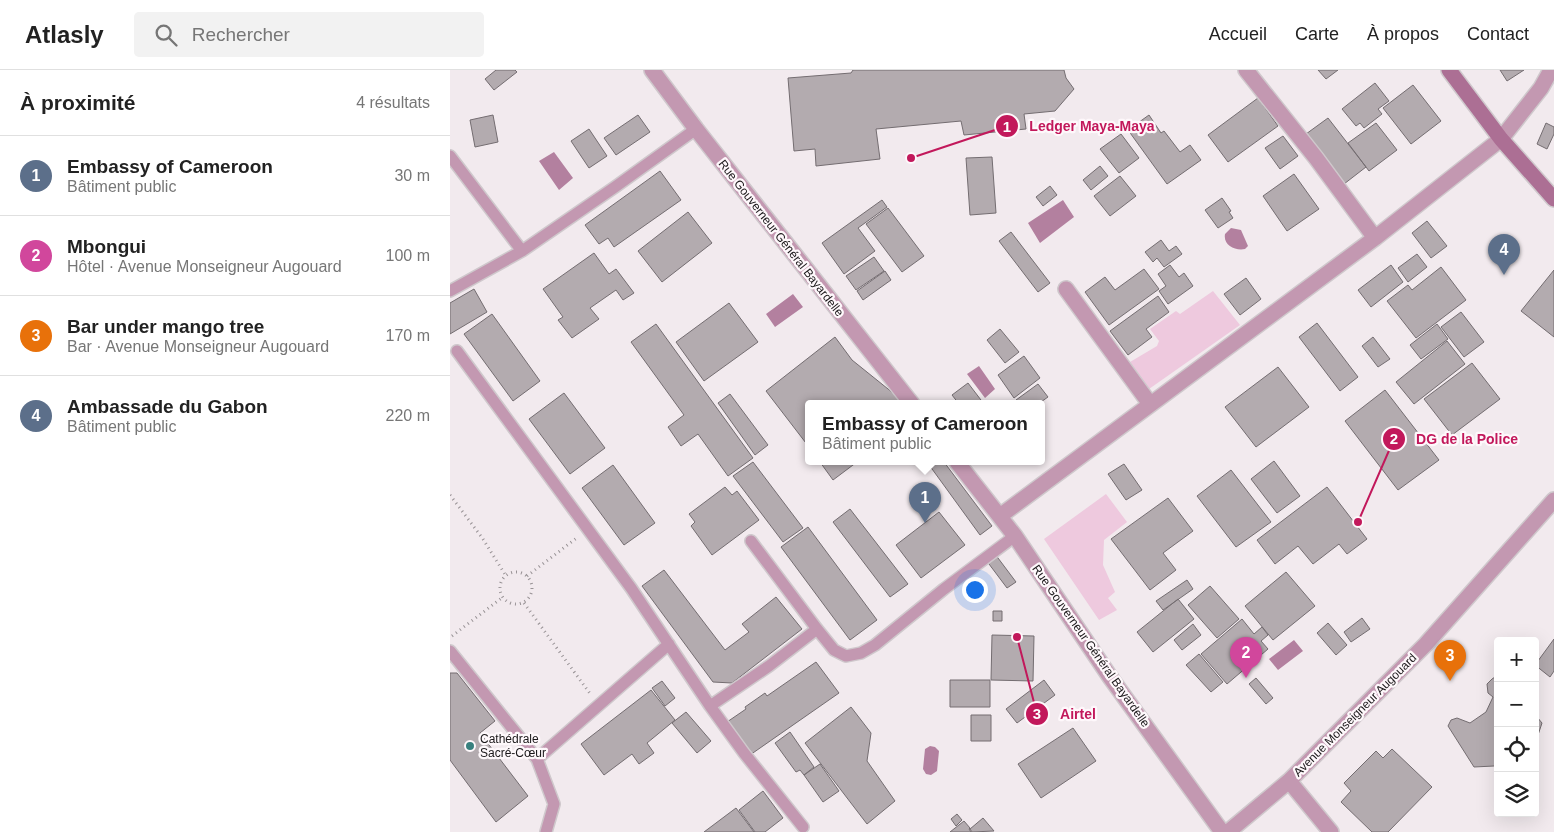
<!DOCTYPE html>
<html lang="fr">
<meta charset="utf-8">
<style>
:root{--surface:#fff;--page:#f2f2f2;--text:#222;--muted:#767676;--line:#e0e0e0;--accent:#b45309}
body{margin:0;font-family:Helvetica,sans-serif;background:var(--page);color:var(--text)}
.controls{position:absolute;right:15px;bottom:15px;display:grid;overflow:hidden;border-radius:5px;box-shadow:0 5px 20px #0002}
.controls button{width:45px;height:45px;display:grid;place-items:center;padding:0;border:0;border-bottom:1px solid var(--line);background:var(--surface);color:var(--text);font:25px sans-serif}
.you{position:absolute;left:524px;top:519px;width:18px;height:18px;margin:-12px;border:4px solid #fff;border-radius:50%;background:#1a73e8;box-shadow:0 0 0 8px #1a73e833}
.badge{display:grid;place-items:center;width:32px;height:32px;border-radius:50%;background:var(--accent);color:#fff;font-size:16px;font-weight:700}
.pin{position:absolute;translate:-50% -41px;filter:drop-shadow(0 1px 2px #0008)}
.pin::after{content:'';position:absolute;top:26px;width:18px;height:15px;background:inherit;clip-path:polygon(0 0,100% 0,50% 100%)}
.popup{position:absolute;left:355px;top:330px;width:240px;height:65px;box-sizing:border-box;display:grid;place-content:center;border-radius:5px;background:var(--surface);filter:drop-shadow(0 1px 4px #0005);font-size:16px;white-space:nowrap;color:var(--muted)}
.popup b{font-size:19px;color:var(--text)}
.popup::after{content:'';position:absolute;left:50%;top:100%;margin-left:-10px;border:10px solid transparent;border-top-color:var(--surface)}
.list{margin:0;padding:0;list-style:none}
h2{display:flex;justify-content:space-between;align-items:center;height:65px;margin:0;padding:0 20px;font-size:21px}
h2 small{font-size:16px;font-weight:400;color:var(--muted)}
.list li{display:grid;grid-template-columns:32px 1fr auto;gap:15px;align-items:center;box-sizing:border-box;height:80px;padding:0 20px;border-top:1px solid var(--line)}
.list b{display:block;font-size:19px;white-space:nowrap}
.list p{margin:0;font-size:16px;white-space:nowrap;color:var(--muted)}
.list em{font-size:16px;font-style:normal;color:var(--muted)}
.icon{flex:none;width:28px;height:28px;fill:none;stroke:currentColor;stroke-width:2;stroke-linecap:round;stroke-linejoin:round}
.map{position:relative;flex:none;width:1104px;height:762px;overflow:hidden}
header{display:flex;align-items:center;gap:30px;box-sizing:border-box;height:70px;padding:0 25px;background:var(--surface);border-bottom:1px solid var(--line)}
header strong{font-size:24px}
nav{display:flex;gap:28px;margin-inline-start:auto;font-size:18px}
.search{width:350px;height:45px;background:var(--page);display:flex;align-items:center;gap:12px;box-sizing:border-box;padding:0 18px;border-radius:5px;color:var(--muted);font-size:19px}
main{display:flex}
aside{flex:1;background:var(--surface)}
.map>svg:first-child{display:block}
</style>
<header>
<strong>Atlasly</strong>
<div class="search"><svg class="icon" aria-label="search" viewBox="0 0 24 24"><circle cx="10" cy="10" r="6"/><path d="M15 15l6 6"/></svg>Rechercher</div>
<nav><a>Accueil</a><a>Carte</a><a>À propos</a><a>Contact</a></nav>
</header>
<main>
<aside>
<h2>À proximité<small>4 résultats</small></h2>
<ul class="list">
<li><span class="badge" style="background:#5c6f8a">1</span><div><b>Embassy of Cameroon</b><p>Bâtiment public</p></div><em>30 m</em></li>
<li><span class="badge" style="background:#d1479c">2</span><div><b>Mbongui</b><p>Hôtel · Avenue Monseigneur Augouard</p></div><em>100 m</em></li>
<li><span class="badge" style="background:#e8710a">3</span><div><b>Bar under mango tree</b><p>Bar · Avenue Monseigneur Augouard</p></div><em>170 m</em></li>
<li><span class="badge" style="background:#5c6f8a">4</span><div><b>Ambassade du Gabon</b><p>Bâtiment public</p></div><em>220 m</em></li>
</ul>
</aside>
<div class="map">
<svg width="1104" height="762" viewBox="0 0 1104 762">
<rect width="100%" height="100%" fill="#f2eaee"/>
<path fill="#eec9de" d="M763 221 790 255 699 319 680 292 707 276 709 271 700 259 726 241 730 244Z
M656 424 677 452 654 470 653 495 665 522 658 528 667 540 649 550 594 469Z"/>
<path fill="#b3809f" d="M104 82 123 108 109 120 89 91Z
M613 130 624 147 590 173 578 153Z
M781 158 791 160 798 176 795 179C785 181 773 175 775 164Z
M343 224 353 237 325 257 316 244Z
M529 296 545 319 535 328 517 304Z
M844 570 853 581 828 600 819 589Z
M480 676 485 677 489 681 487 701 481 705 476 704 473 699 475 679Z"/>
<path fill="#b3abaf" stroke="#746d71" d="M46 0H65L67 2 44 20 35 9Z
M403 0H614L616 8 624 19 605 41 574 44 576 59 514 65 511 51 426 59 430 89 366 96 365 79 344 81 338 8 401 3Z
M868 0H888L876 9Z
M1050 0H1074L1057 11Z
M925 13 939 31 928 39 932 44 914 58 910 53 906 56 892 39Z
M963 15 991 51 961 74 933 38Z
M808 28 828 56 778 92 758 65Z
M43 45 48 72 25 77 20 50Z
M188 45 200 62 166 85 154 68Z
M699 45 711 63 714 61 730 82 740 75 751 90 717 114 678 60Z
M878 48 916 97 894 114 856 64Z
M926 53 947 80 919 101 898 73Z
M1096 53 1104 57V64L1097 79 1087 74Z
M139 59 157 86 139 98 121 71Z
M671 64 689 88 669 103 650 79Z
M833 66 848 86 830 99 815 78Z
M542 87 546 143 520 145 516 88Z
M650 96 658 106 641 120 633 110Z
M210 101 231 130 164 177 158 168 149 174 135 155Z
M844 104 869 139 837 161 813 126Z
M670 106 686 126 660 146 644 126Z
M600 116 607 125 593 136 586 127Z
M772 128 781 141 779 142 783 148 768 158 755 140Z
M432 130 437 137 408 158 425 181 394 204 372 173Z
M438 138 474 186 452 202 416 154Z
M238 142 262 173 212 212 188 181Z
M977 151 997 176 981 188 962 163Z
M561 162 600 213 588 222 549 171Z
M711 170 719 181 726 176 732 184 714 197 707 188 703 192 695 182Z
M144 183 159 204 166 199 184 223 173 230 166 220 140 238 149 249 122 268 108 250 113 247 93 219Z
M967 184 977 197 958 212 948 198Z
M424 187 434 201 406 220 396 206Z
M720 195 729 207 734 203 743 216 718 234 709 221 716 216 708 204Z
M941 195 953 212 921 237 908 220Z
M991 197 1016 230 966 268 937 231 958 215 962 220Z
M694 199 709 219 659 255 635 222 655 207 665 220Z
M1104 200V267L1071 241Z
M435 201 441 210 413 230 407 221Z
M796 208 811 229 790 245 774 224Z
M24 219 37 242 0 264V233Z
M708 226 719 242 696 259 702 267 678 285 660 261Z
M279 233 308 272 254 311 226 272Z
M1011 242 1034 272 1014 287 991 257Z
M42 244 90 311 63 331 14 264Z
M867 253 908 307 890 321 849 267Z
M206 254 303 388 278 406 248 364 231 376 218 357 234 345 181 272Z
M987 254 998 269 971 289 960 275Z
M550 259 569 282 555 293 537 270Z
M385 267 402 290 448 327 454 334H359V377L316 321Z
M923 267 940 289 928 297 912 276Z
M997 271 1015 294 964 334 946 312Z
M574 286 590 308 564 328 548 305Z
M1022 293 1050 329 1002 365 974 329Z
M828 297 859 337 806 377 775 337Z
M518 313 534 334H509L502 325Z
M588 314 598 327 588 334H569L566 330Z
M935 320 989 390 948 420 895 351Z
M114 323 155 378 120 404 79 349Z
M280 324 318 375 305 385 268 333Z
M824 391 850 426 827 443 801 409Z
M303 392 353 458 333 472 283 406Z
M370 392H407L383 410Z
M477 392H494L542 456 530 465Z
M674 394 692 420 676 430 658 404Z
M163 395 205 453 174 475 132 418Z
M781 400 821 452 786 477 747 426Z
M275 417 282 425 287 421 309 450 262 485 241 456 245 452 239 444Z
M877 417 917 469 897 484 889 474 863 494 848 476 825 494 807 470Z
M718 428 743 461 713 483 726 500 700 520 661 469Z
M400 439 458 514 440 527 383 452Z
M489 442 515 475 471 508 446 475Z
M358 457 427 550 400 570 331 477Z
M545 484 566 512 557 518 536 490Z
M214 500 275 580 299 562 292 554 326 527 352 559 282 613 263 612 192 516Z
M836 502 865 536 823 570 795 536Z
M737 510 743 519 713 540 706 531Z
M760 516 789 549 767 568 738 535Z
M728 529 744 549 703 582 687 562Z
M543 541H552V551H543Z
M912 548 920 559 901 572 894 562Z
M792 549 804 564 812 557 818 565 811 571 818 579 777 614 751 584Z
M878 553 897 575 886 585 867 563Z
M743 554 751 565 732 580 724 570Z
M542 565 584 566 583 611 541 610Z
M1104 569V601L1100 607 1085 595Z
M749 584 773 612 761 622 736 595Z
M366 592 389 623 300 685 277 652 296 639 295 637 315 623 317 626Z
M0 603H7L45 651 30 663 78 726 46 752 0 690Z
M1045 607 1048 608V699L1044 696 1024 697 998 656 1001 650 1007 648 1020 653 1036 642 1043 627 1038 623 1037 614 1042 609Z
M806 608 823 628 816 634 799 614Z
M500 610H540V637H500Z
M594 610 605 625 567 653 556 639Z
M212 611 225 628 215 636 202 618Z
M201 620 225 650 197 673 204 683 189 694 182 684 154 705 131 674Z
M1085 626 1087 627V647L1092 653 1085 674Z
M401 637 421 663 417 691 445 731 417 754 355 673Z
M236 642 261 671 247 683 222 653Z
M521 645H541V671H521Z
M623 658 646 691 591 728 568 694Z
M340 662 364 697 354 705 350 700 346 702 325 673Z
M942 679 982 717 938 762H922L891 732 901 721 894 713 926 681 933 688Z
M370 694 389 721 373 732 354 705Z
M313 721 333 748 315 762H305L289 740Z
M286 738 304 762H254Z
M507 744 512 750 506 756 501 749Z
M533 748 544 761 522 762 520 759Z
M514 751 520 758 519 759 521 762H500Z"/>
<g fill="none" stroke-linecap="round" stroke-linejoin="round">
<defs>
<path id="lane" d="M0 86 72 181
M0 221 72 181 165 117 246 59
M7 281 181 518 260 636 294 683 353 757
M301 471 367 559 384 580 396 586 411 583 425 575 494 519 565 466
M0 581 87 689 104 734 96 762
M260 636 319 596 367 559
M87 689 219 574"/>
<path id="street" d="M202 0 246 59 462 334
M796 0 866 88 925 168
M616 219 700 334
M507 392 565 466 660 607 772 762
M550 446 925 168 1051 69 1091 18 1101 0
M839 711 881 762
M778 762 839 711 976 574 1104 430"/>
<path id="secondary" d="M999 0 1051 69 1104 129"/>
</defs>
<use href="#lane" stroke="#cfc8cc" stroke-width="14"/>
<use href="#street" stroke="#cfc8cc" stroke-width="18"/>
<use href="#secondary" stroke="#cfc8cc" stroke-width="18"/>
<path stroke="#989295" stroke-width="3" stroke-dasharray="1 4" stroke-linecap="butt" d="M0 425 33 469 56 506
M50 518a16 16 0 1 1 32 0a16 16 0 1 1-32 0Z
M77 506 128 467
M74 533 141 625
M2 566 53 527"/>
<use href="#lane" stroke="#c398b1" stroke-width="11"/>
<use href="#street" stroke="#c398b1" stroke-width="15"/>
<use href="#secondary" stroke="#ac6f94" stroke-width="15"/>
</g>
<circle fill="#38807e" stroke="#fef8fb" stroke-width="2" cx="20" cy="676" r="5"/>
<g text-anchor="middle" dominant-baseline="central" stroke-width="4.5" stroke-linejoin="round" paint-order="stroke">
<g font-size="12" fill="#1a1719" stroke="#fef8fb">
<text transform="translate(331 168) rotate(52)">Rue Gouverneur Général Bayardelle</text>
<text transform="translate(641 576) rotate(55)">Rue Gouverneur Général Bayardelle</text>
<text transform="translate(905 645) rotate(-45)">Avenue Monseigneur Augouard</text>
</g>
<g font-size="12" fill="#1a1719" stroke="#fef8fb" text-anchor="start">
<text x="30" y="669">Cathédrale<tspan x="30" dy="14">Sacré-Cœur</tspan></text>
</g>
</g>
<path fill="none" stroke="#c2185b" stroke-width="2" d="M461 88L557 56M908 452L944 369M567 567L587 644"/>
<g fill="#c2185b" stroke="#fef8fb" stroke-width="2">
<circle cx="461" cy="88" r="5"/>
<circle cx="908" cy="452" r="5"/>
<circle cx="567" cy="567" r="5"/>
<circle cx="557" cy="56" r="12"/>
<circle cx="944" cy="369" r="12"/>
<circle cx="587" cy="644" r="12"/>
</g>
<g font-size="15" text-anchor="middle" font-weight="bold" fill="#fff">
<text x="557" y="62">1</text>
<text x="944" y="374">2</text>
<text x="587" y="649">3</text>
</g>
<g font-size="14" text-anchor="middle" font-weight="bold" fill="#c2185b" stroke="#fef8fb" stroke-width="4.5" stroke-linejoin="round" paint-order="stroke">
<text x="642" y="61">Ledger Maya-Maya</text>
<text x="1017" y="374">DG de la Police</text>
<text x="628" y="649">Airtel</text>
</g>
</svg>
<div class="controls">
<button>+</button>
<button>−</button>
<button><svg class="icon" aria-label="locate" viewBox="0 0 24 24"><circle cx="12" cy="12" r="6"/><path d="M12 2v4M12 18v4M2 12h4M18 12h4"/></svg></button>
<button><svg class="icon" aria-label="layers" viewBox="0 0 24 24"><path d="M12 4l9 5-9 5-9-5zM3 14l9 5 9-5"/></svg></button>
</div>
<div class="you"></div>
<div class="pin badge" style="left:475px;top:453px;background:#5c6f8a">1</div>
<div class="popup"><b>Embassy of Cameroon</b>Bâtiment public</div>
<div class="pin badge" style="left:796px;top:608px;background:#d1479c">2</div>
<div class="pin badge" style="left:1000px;top:611px;background:#e8710a">3</div>
<div class="pin badge" style="left:1054px;top:205px;background:#5c6f8a">4</div>
</div>
</main>
